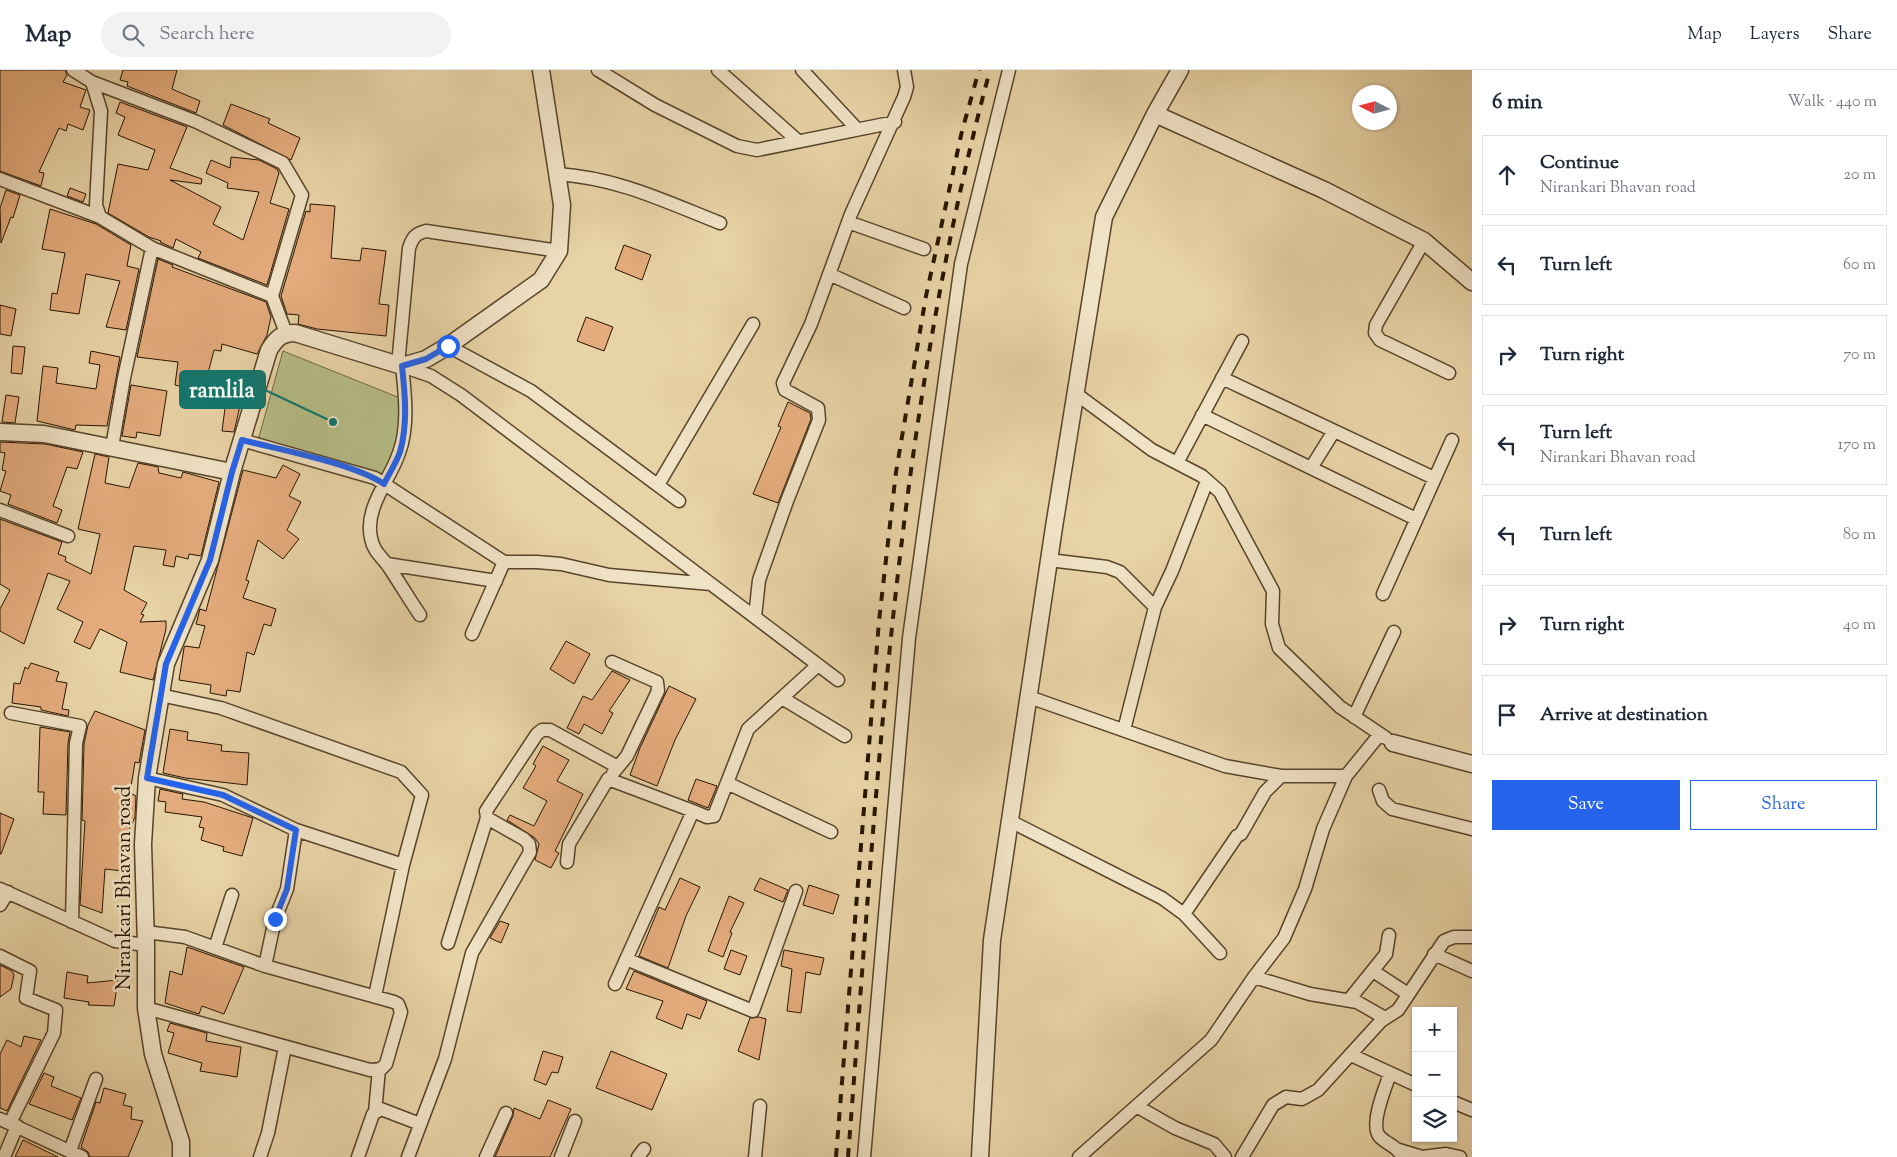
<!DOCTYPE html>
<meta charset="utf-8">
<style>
:root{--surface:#fff;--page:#f2f2f3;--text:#1f2937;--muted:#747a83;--line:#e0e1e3;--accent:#2563eb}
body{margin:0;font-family:"Sorts Mill Goudy",serif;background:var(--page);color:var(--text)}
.controls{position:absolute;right:15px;bottom:15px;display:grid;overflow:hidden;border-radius:0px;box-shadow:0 1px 4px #0004}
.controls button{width:45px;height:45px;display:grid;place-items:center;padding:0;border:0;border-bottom:1px solid var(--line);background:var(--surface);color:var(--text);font:25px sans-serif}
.compass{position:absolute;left:1352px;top:15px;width:45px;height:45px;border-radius:50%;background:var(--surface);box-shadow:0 1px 4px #0004;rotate:276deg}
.stop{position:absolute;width:15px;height:15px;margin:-11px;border:4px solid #2563eb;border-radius:50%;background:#fff}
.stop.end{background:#2563eb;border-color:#fff;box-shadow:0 1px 5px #0008}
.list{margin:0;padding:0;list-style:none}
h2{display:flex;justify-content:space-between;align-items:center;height:65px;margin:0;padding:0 20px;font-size:21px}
h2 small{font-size:16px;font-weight:400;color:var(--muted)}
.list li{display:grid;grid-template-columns:32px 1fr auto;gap:15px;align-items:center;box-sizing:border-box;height:80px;margin:0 10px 10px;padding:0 10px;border:1px solid var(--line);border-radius:0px}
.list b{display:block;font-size:19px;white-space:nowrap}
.list p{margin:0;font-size:16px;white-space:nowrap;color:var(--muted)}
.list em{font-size:16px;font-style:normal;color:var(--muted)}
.actions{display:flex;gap:10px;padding:15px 20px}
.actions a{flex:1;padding:11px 0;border:1px solid var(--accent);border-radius:0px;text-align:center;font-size:18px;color:var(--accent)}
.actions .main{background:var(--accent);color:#fff}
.icon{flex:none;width:28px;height:28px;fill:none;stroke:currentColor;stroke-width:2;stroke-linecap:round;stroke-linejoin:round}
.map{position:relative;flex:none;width:1472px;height:1087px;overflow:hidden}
header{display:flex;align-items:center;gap:30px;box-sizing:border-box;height:70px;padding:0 25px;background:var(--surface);border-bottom:1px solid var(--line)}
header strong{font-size:24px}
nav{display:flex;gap:28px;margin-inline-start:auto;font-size:18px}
.search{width:350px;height:45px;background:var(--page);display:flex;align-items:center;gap:12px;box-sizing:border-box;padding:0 18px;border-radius:28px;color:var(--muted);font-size:19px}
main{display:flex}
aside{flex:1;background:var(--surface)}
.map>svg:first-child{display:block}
</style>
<header>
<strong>Map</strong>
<div class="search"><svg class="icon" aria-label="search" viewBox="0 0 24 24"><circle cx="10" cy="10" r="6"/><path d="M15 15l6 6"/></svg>Search here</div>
<nav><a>Map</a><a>Layers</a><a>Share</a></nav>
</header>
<main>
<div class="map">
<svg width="1472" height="1087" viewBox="0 0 1472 1087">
<rect width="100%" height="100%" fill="#e8d3a6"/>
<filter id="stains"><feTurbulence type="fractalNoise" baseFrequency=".004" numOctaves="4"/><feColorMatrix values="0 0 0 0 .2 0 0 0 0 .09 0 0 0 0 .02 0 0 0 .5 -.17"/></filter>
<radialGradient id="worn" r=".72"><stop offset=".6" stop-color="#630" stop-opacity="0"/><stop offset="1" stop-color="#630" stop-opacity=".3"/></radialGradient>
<path fill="#b6bc86" stroke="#6e6843" d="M283 281 405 330 399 383 384 414 257 374Z"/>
<path fill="#e4ac7d" stroke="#271400" d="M0 0H65L67 5 63 12 86 20 80 37 90 40 83 60 68 54 66 61 59 58 39 102 44 103 41 116 0 101Z
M123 0H177L172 19 200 31 196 43 127 16 128 12 120 10Z
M120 32 187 57 170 98 202 109 201 114 170 110 221 137 213 154 243 170 259 122 227 118 228 113 206 103 211 90 230 98 231 87 259 90 277 99 279 103 270 133 289 139 267 215 198 188 201 182 176 169 173 178 160 172 161 171 149 167 108 143 118 94 148 100 155 80 118 65 125 47 116 43Z
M231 34 270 49 268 53 300 68 291 90 223 55Z
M70 118 86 124 83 132 67 126Z
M6 120 20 125 13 148 11 147 1 173 0 138Z
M310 134 335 136 331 188 360 191 362 178 386 181 379 234 389 235 386 266 317 259 298 254 299 245 287 244 281 226 306 141 310 142Z
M50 139 96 154 131 175 127 196 139 199 126 260 106 257 120 211 86 204 79 244 50 240 52 223 57 224 65 183 42 179Z
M624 175 651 185 642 210 615 199Z
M158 189 173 195 172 197 266 232 271 247 267 265 257 284 222 274 221 281 214 280 203 323 175 315 178 292 137 287Z
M0 235 16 239 11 266 0 264Z
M586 247 613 257 604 281 577 271Z
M13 276 25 277 22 304 11 303Z
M91 281 120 287 107 356 76 355 75 360 37 351 43 296 58 298 56 313 96 319 100 295 89 293Z
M131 315 167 321 160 366 137 362 136 368 122 366Z
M227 323 242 327 234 362 222 361Z
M6 325 19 327 15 353 2 352Z
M788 332 810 343 811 349 778 433 753 424 781 357 778 356Z
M0 372 45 374 83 382 77 399 67 397 53 436 62 440 57 453 8 434 11 425 0 421 6 401 2 400 5 383 0 382Z
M95 384 109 387 105 413 129 418 138 393 158 397 159 403 181 408 183 402 219 412 201 486 189 484 188 489 176 486 174 497 163 495 166 480 134 476 124 520 147 533 141 544 144 545 140 552 166 551V559L153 610 120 602 127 572 100 559 90 579 74 572 83 552 57 539 70 511 48 503 24 574 0 561V539L10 520 0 514V449L62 472 58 484 66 487 65 491 91 504 100 464 78 459Z
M283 395 300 404 289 426 301 432 287 460 299 469 283 489 258 470 246 510 249 511 243 528 276 539 271 556 264 554 254 585 247 582 240 622 227 620 226 626 210 623 211 615 179 610 184 578 185 576 199 578 205 556 196 554 200 539 206 541 243 400 276 408Z
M566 571 590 584 574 614 550 599Z
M31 593 59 602 56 611 67 613 62 639 69 640 68 646 41 640V637L12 633 14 613 20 614 25 597 28 599Z
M612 601 630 610 609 641 613 643 602 664 584 654 579 664 567 658 583 626 592 630Z
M669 616 696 629 675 670 657 716 630 705 640 678Z
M95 641 145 660 139 693 135 692 130 723 136 726 135 747 126 767 123 766 121 789 124 790 123 801 105 799 102 843 80 835 85 751 82 750 84 674 88 655Z
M40 657 70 662 68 673 66 745 43 744 44 722H38Z
M170 659 188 662 187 670 222 675 221 681 249 683 247 715 185 708 163 703Z
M543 676 569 690 557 711 583 724 555 781 559 783 551 798 535 790 539 774 535 768 507 750 510 745 534 756 547 731 523 718 536 696 533 694Z
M696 709 717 716 708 738 688 730Z
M160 719 183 724 182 729 204 732 253 748 242 786 223 781 224 777 201 770 204 758 199 757 202 747 165 742 166 732 158 731Z
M0 743 14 749 1 784H0Z
M680 808 700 817 686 846 668 898 639 886 659 837 665 840Z
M760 808 788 820 783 832 754 820Z
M809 815 839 825 833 844 803 835Z
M729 826 744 833 730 862 732 863 723 887 708 881Z
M500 851 509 854 501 873 490 868Z
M187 877 244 897 224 944 202 936 199 944 165 933 170 901 182 905Z
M731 880 747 886 740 905 724 899Z
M784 880 824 888 820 905 806 902 801 943 787 941 792 899 781 896Z
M0 895 12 901 14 905 11 919 0 927Z
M634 901 707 931 700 949 687 944 682 959 656 948 663 931 626 919Z
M67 902 88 906 87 913 118 910 114 936 88 935 89 932 64 928Z
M759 947 766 949 759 990 738 981 750 948Z
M170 953 207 963 206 971 241 977 237 1007 200 1001 202 993 168 983 174 963 167 961Z
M24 966 41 970 7 1041 0 1038V984L7 970 21 977Z
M543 981 563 987 558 1003 552 1002 546 1015 534 1010Z
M611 981 667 1004 652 1040 596 1018Z
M44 1003 54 1007 51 1016 81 1028 72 1050 29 1034Z
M104 1018 126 1024 123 1035 132 1037 131 1049 143 1051 128 1087H90L88 1082 81 1077 96 1032 100 1033Z
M548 1030 571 1039 550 1087H495L513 1046 514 1038 540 1049Z
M23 1070 58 1087H15Z"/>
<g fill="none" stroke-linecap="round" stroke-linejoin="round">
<defs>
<path id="minor" d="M73 0 92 12 197 52 283 93 302 125 272 226 286 263
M598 0 655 35 737 76 757 80 895 52
M718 0 798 71
M802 0 857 59
M92 12 101 41 96 135 100 147 152 178 272 226
M557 104C618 108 664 131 720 153
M0 109 100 147
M848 152 924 179
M1424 171 1376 255 1375 263 1380 270 1449 303
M829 204 904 238
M448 276 531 321 679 431
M398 295 409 178C413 167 415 164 426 161L559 181
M1222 308 1434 408
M1075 323 1152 380 1202 406 1220 422 1273 521 1272 554 1279 578 1340 637 1386 668
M1202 345 1416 449
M242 370 375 408 504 492H537L561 494 609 505 711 514
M112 377 124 308 152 178
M1177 393 1242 271
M1311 398 1334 361
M658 415 753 254
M0 440 68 466
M1049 490 1107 497 1120 502 1155 537
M387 494 496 511
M1383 524 1452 370
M420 545C409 529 399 512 389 497 382 487 373 481 371 468 364 438 390 410 399 383 409 356 405 324 402 296L431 306 461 325 838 610
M755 547 759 510 787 431 819 350 818 338 785 320 783 313 811 254 851 144 904 27 907 17 904 0
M472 564 504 492
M612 592 657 612 658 621 627 686 613 703
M160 625 221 638 401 702 422 725 403 795 375 926
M1029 627 1225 696 1281 706H1346
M782 628 845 666
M11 643 80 656 76 673 72 852
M1354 647 1394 562
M1124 660 1155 537 1172 501 1207 411
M147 708 223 725 296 760 403 795
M727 713 831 762
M1379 720 1383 731 1392 739 1472 759
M1010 751 1162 828 1184 844 1220 883
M567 792 569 774 608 709 693 741
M0 819 115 871 146 875
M0 835 8 822
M1184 844 1237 766 1241 764 1265 722 1281 706
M448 873 487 748 486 741 537 664 542 660H550L618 697
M215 878 232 825
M1434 884 1472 901
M0 886 30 901 26 928 56 940 54 963 10 1053
M626 889 753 941 796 821
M265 896 275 849 287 819 296 760
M1373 901 1408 924
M1254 907 1310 924 1357 932 1385 948
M615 914 693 741 707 747 714 746 748 659 818 595
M1349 930 1386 884 1389 865
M146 938 370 1000 381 999 386 994 401 942 398 934 394 932 265 896 185 867 146 862
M1351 985 1416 1015
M1390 1004C1385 1018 1369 1056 1380 1067 1388 1075 1397 1076 1403 1087
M1453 1032 1472 1040
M1138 1037 1175 1058 1214 1074 1225 1087
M375 1042 379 999
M0 1049 82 1087
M1399 1080 1422 1087 1446 1084 1460 1087
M70 1081 96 1009
M4 1087 17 1056
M260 1087 268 1063 285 977
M358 1087 373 1044 381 1039 420 1054
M408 1087 445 989 472 883 530 782 529 774 524 769 487 748
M486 1087 506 1043
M561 1087 575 1051
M638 1087 644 1079
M755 1087 760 1036
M864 1087 909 568 961 194 1009 0
M1079 1087 1211 970 1254 907 1284 868 1305 819 1323 759 1346 706 1380 664
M1242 1087 1273 1035 1286 1027 1302 1029 1318 1020 1381 951 1398 940 1444 871 1454 867H1472"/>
<path id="tertiary" d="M1155 44 1324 120 1424 171 1472 212
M0 362 44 364 232 402
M1393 673 1472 694
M181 1087V1072L153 984 146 938V875L143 774 147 708 166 594 210 490 232 402 269 280C276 269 281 263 295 263L402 296 426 289 448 276 541 210 559 181 562 135 541 0
M980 1087 992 870 1054 457 1104 147 1155 44 1180 0"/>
</defs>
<use href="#minor" stroke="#57442a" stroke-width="15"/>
<use href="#tertiary" stroke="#57442a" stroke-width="19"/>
<use href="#minor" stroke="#f0e2c5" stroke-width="12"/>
<use href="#tertiary" stroke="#f0e2c5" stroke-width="16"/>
<path stroke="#271400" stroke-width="4" stroke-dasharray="9 9" stroke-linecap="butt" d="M836 1087 879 551 896 402 926 226 962 61 979 0
M848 1087C877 721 894 356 990 0"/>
</g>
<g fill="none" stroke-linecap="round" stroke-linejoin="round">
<path stroke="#2563eb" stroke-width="6" d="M275 849 287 819 296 760 223 725 147 708 166 594 210 490 232 402 242 370C281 380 352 393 384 414 389 404 396 393 400 382 408 354 405 324 402 296L426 289 448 276"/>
</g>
<g text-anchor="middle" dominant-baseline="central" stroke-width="5" stroke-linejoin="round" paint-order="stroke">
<g font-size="21" fill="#271400" stroke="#f0e2c5">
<text transform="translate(125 818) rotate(-90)">Nirankari Bhavan road</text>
</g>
</g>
<path fill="none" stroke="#0f766e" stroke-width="2" d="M333 352L265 320"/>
<circle fill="#0f766e" stroke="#f0e2c5" stroke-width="2" cx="333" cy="352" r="5"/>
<rect fill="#0f766e" stroke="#0f766e" stroke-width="2" x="180" y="301" width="85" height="37" rx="5"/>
<g font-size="22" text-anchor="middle" font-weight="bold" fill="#fff">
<text x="222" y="327">ramlila</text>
</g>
<rect width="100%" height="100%" filter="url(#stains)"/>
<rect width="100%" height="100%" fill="url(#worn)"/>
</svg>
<div class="controls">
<button>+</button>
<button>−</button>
<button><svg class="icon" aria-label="layers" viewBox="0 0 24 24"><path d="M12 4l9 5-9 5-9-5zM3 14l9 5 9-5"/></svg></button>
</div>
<svg class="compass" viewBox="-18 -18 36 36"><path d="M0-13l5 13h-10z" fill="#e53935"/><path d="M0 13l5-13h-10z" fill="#747a83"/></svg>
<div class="stop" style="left:448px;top:276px"></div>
<div class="stop end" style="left:275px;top:849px"></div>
</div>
<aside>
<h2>6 min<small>Walk · 440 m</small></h2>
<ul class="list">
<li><svg class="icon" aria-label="ahead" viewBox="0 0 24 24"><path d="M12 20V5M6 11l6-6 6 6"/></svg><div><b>Continue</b><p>Nirankari Bhavan road</p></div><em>20 m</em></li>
<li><svg class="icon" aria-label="left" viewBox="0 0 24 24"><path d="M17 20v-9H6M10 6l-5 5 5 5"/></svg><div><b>Turn left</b></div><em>60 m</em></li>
<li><svg class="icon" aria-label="right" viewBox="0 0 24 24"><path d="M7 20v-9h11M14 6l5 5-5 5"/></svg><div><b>Turn right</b></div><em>70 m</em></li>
<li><svg class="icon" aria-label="left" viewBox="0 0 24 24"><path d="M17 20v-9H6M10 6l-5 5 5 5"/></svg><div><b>Turn left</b><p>Nirankari Bhavan road</p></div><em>170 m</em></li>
<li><svg class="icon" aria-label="left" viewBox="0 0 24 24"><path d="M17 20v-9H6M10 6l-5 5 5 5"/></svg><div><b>Turn left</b></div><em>80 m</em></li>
<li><svg class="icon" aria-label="right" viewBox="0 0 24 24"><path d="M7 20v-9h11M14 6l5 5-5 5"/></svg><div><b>Turn right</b></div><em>40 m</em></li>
<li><svg class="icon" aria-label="arrive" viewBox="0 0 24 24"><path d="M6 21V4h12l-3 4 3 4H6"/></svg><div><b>Arrive at destination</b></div></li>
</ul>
<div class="actions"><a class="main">Save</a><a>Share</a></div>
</aside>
</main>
